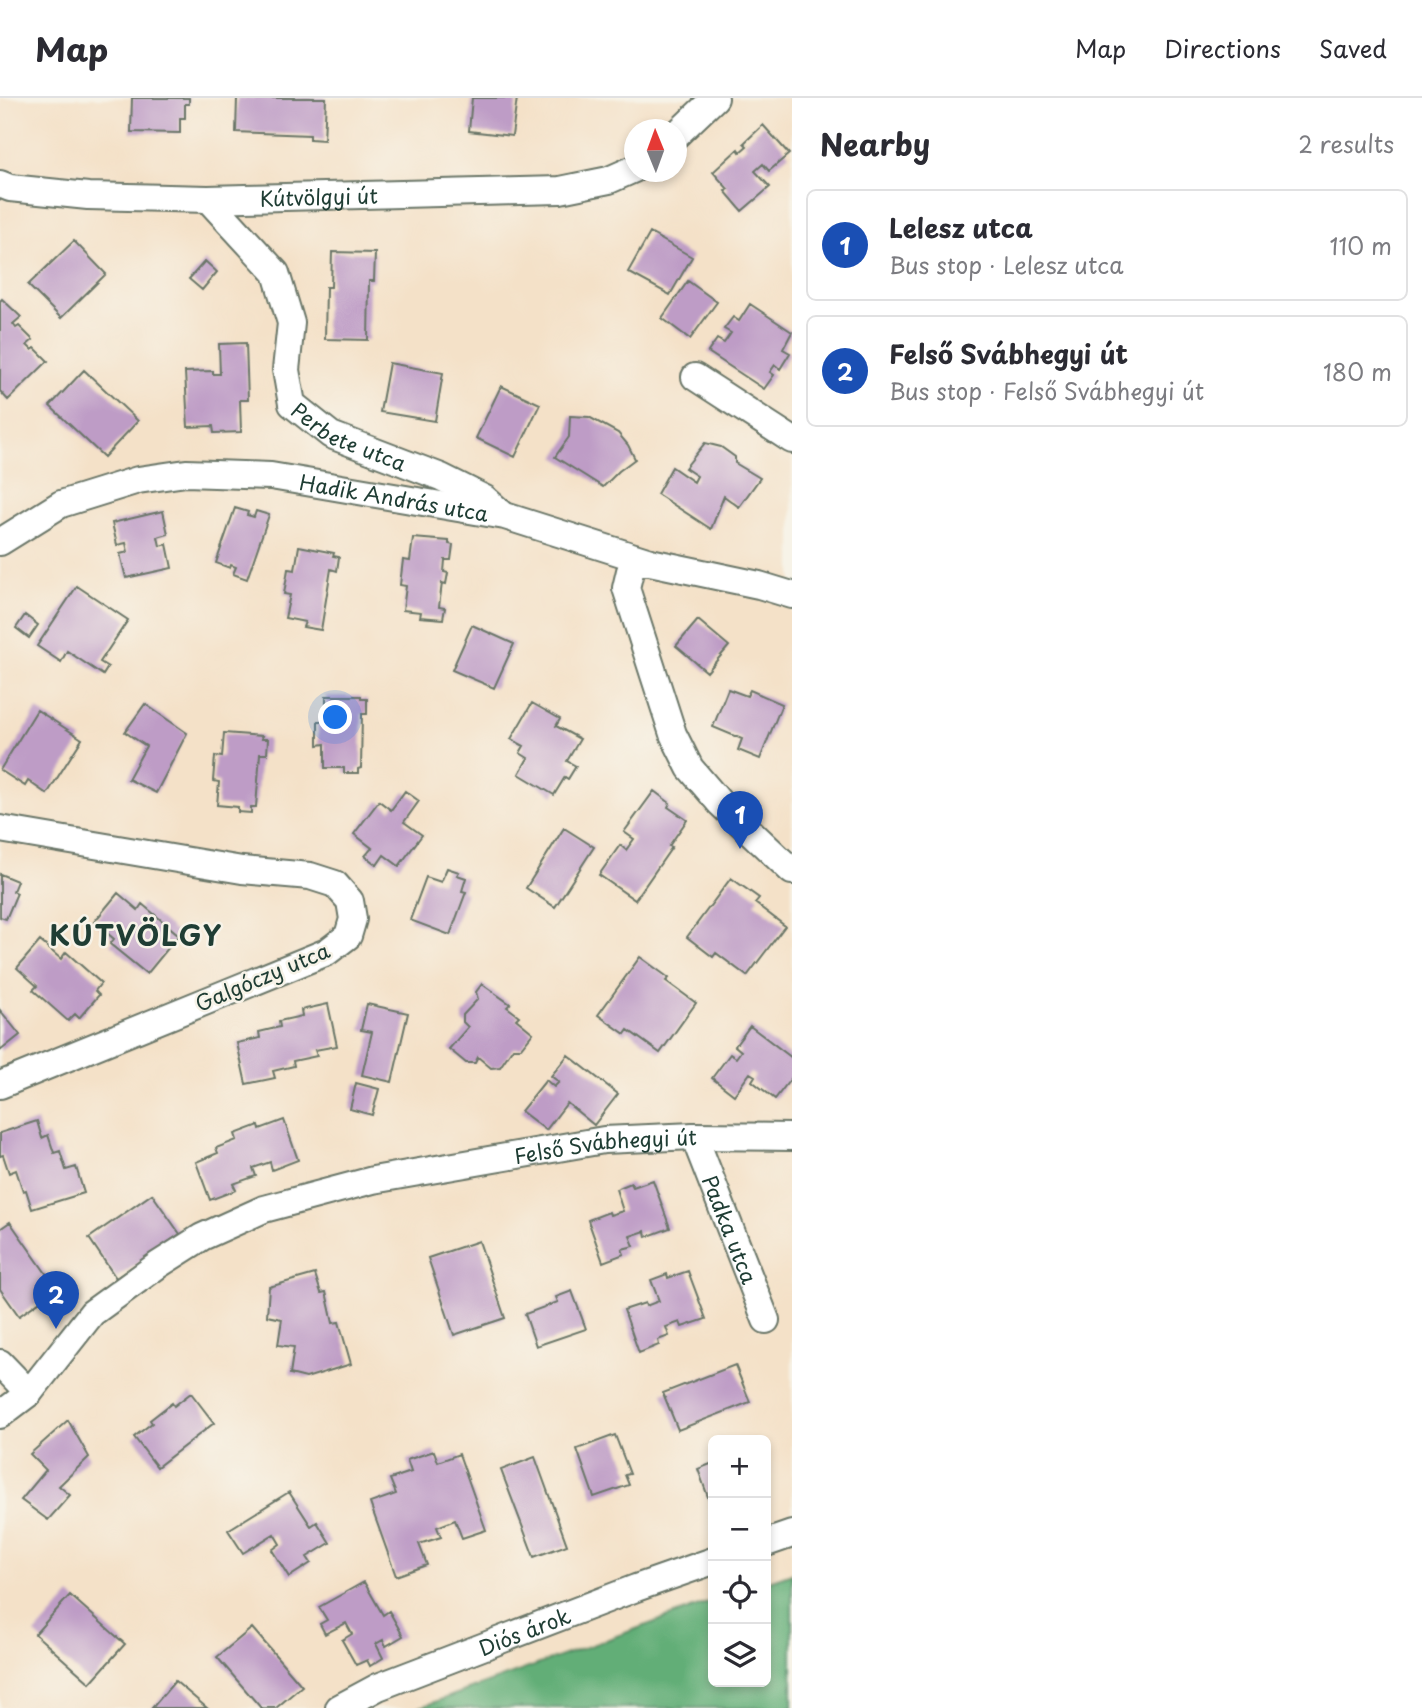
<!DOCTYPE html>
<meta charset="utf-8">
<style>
:root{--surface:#fff;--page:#f2f2f3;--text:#2b2b33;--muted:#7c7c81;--line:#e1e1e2;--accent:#b45309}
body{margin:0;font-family:"Playpen Sans",sans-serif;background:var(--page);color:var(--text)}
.controls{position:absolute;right:21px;bottom:21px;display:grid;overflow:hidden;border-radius:10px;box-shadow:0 4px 10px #0003}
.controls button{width:63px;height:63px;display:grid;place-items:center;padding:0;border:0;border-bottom:2px solid var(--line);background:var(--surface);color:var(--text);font:35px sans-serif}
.compass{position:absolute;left:624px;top:21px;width:63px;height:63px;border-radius:50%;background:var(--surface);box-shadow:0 4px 10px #0003;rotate:359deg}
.you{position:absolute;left:336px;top:620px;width:24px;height:24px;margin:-18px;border:5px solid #fff;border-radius:50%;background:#1a73e8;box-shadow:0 0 0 10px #1a73e833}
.badge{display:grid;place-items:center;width:46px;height:46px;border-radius:50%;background:var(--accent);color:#fff;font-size:23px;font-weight:700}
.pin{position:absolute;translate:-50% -58px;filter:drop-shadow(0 2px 4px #0008)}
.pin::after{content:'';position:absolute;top:37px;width:24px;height:21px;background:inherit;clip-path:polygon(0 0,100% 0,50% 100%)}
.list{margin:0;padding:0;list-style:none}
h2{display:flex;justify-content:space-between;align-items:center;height:91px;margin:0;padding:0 28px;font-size:30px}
h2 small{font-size:23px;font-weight:400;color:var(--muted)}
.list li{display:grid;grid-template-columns:46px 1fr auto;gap:21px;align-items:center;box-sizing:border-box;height:112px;margin:0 14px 14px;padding:0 14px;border:2px solid var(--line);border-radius:10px}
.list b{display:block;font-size:26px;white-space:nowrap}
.list p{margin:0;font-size:23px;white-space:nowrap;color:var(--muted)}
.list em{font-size:23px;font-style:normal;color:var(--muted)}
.icon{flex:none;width:38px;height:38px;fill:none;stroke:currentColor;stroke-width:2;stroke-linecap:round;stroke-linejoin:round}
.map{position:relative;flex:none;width:792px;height:1610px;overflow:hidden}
header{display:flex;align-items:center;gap:42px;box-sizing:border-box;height:98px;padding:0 35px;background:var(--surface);border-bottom:2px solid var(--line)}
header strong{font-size:33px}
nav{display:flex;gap:38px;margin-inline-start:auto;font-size:24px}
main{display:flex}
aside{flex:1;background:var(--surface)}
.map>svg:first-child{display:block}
</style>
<header>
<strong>Map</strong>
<nav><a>Map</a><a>Directions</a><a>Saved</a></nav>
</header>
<main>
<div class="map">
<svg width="792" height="1610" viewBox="0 0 792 1610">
<rect width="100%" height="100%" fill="#f7f3e8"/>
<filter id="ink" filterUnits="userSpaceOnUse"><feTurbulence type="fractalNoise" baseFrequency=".0143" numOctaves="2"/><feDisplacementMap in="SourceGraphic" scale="14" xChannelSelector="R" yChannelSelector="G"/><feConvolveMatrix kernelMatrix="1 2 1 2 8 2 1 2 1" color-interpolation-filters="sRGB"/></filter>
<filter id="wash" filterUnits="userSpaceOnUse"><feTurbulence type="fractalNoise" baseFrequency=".00686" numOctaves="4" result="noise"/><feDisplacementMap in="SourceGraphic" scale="28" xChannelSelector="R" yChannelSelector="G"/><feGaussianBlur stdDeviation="1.57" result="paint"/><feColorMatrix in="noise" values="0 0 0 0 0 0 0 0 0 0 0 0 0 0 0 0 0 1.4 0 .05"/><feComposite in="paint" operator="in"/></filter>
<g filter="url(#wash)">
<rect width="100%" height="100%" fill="#f4e1c8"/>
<path fill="#62ae77" stroke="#407656" stroke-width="2" d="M792 1475V1610H418L713 1503V1584H766V1484Z"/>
<g id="blocks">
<path fill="#be9cc6" d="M132 0H189V6H185V20H180V35L131 34Z
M237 0H326L324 42 310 41V37L236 34Z
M472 0H517L512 38 469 33Z
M763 27 789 56 769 73 763 66 755 73 770 89 742 113 725 93 728 91 713 74 738 51 740 54 747 48 744 45Z
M650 135 692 159 670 197 628 174Z
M74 143 106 176 61 220 28 187Z
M332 154 375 155 374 183H369L368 242 325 241 326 189H331Z
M205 163 217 174 202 192 189 181Z
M688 183 717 204 690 241 662 220Z
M2 201 21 219 13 226 16 230 19 228 33 242 27 247 32 252 35 250 48 263 8 302 0 293V203Z
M750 206 792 234 783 251 790 255 780 271 775 267 770 274 774 277 764 291 708 254 717 241 724 245 731 235 724 231 733 219 739 223Z
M246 245 248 302H240L241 334 214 335 213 328 188 329 185 274 213 273V276H220L219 246Z
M389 265 443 275 435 323 380 314Z
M84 272 138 323 104 359 50 308Z
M501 288 540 306 515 359 476 340Z
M570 318 589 319 618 335 628 347 635 361 619 373 603 389 555 359 569 339Z
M705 345 721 349 735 359V365L760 380 739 409 724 398 711 431 657 396 672 369 694 384 697 378 685 370Z
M235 410 248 414 247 417 254 419 256 413 269 417 247 481 233 476 236 469 231 467 230 470 216 465Z
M163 413 168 436 158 439 160 448 167 446 172 470 126 480 120 456 128 454 126 445 117 447 112 425Z
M413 440 449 443V446L453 447 451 462H445L444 474 448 475 446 486 442 485 439 509 445 510 443 521 420 519 421 514 403 512 406 488 400 487 403 462 410 463Z
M299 448 334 455 333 458 339 459 337 473 331 471 321 532 303 529 305 524 285 520 290 497 284 496 288 471 295 472Z
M77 488 128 522 100 564 108 569 103 577 67 553 61 564 37 548Z
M25 517 38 527 29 540 16 530Z
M698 522 729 548 707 574 676 548Z
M472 527 514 546 494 590 452 572Z
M728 591 747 598 750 592 782 606 760 661 738 652 742 641 713 629Z
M326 598H361V601H367V616H362L361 670 358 671V675H344V670H325V646L318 647V623H326Z
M532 605 560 621 556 628 580 641 567 663 576 668 568 681 565 679 554 697 519 676 528 660 520 655 524 648 511 641Z
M145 606 187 635 156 695 128 681 146 648 125 634Z
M37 612 82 641 47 696 28 683 25 688 0 672Z
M224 635 262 638 261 641H268L267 656H260L256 709H251V715L238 714V709L217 707 219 684 213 683 215 658 222 659Z
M405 693 419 703 404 724 422 737 399 768 384 757 377 767 365 758 372 750 354 736 379 703 391 712Z
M654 693 670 705 668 709 687 722 669 748 672 749 635 802 599 777 620 747 626 752 634 741 624 734Z
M564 730 594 749 555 809 526 790Z
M447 770 459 774 457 777 466 780 462 793 466 794 450 837 410 822 426 779 441 784Z
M0 776 17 783 13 793 17 795 6 821 0 819Z
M731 780 759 800 755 805 785 828 747 878 716 855 713 859 687 839Z
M118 795 138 812 142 806 179 837 147 876 110 846 114 841 94 824Z
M40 843 61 861 66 854 101 885 95 893 99 897 79 920 75 916 68 923 33 892 37 888 17 870Z
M640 859 669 880 666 883 696 905 660 955 628 932 625 936 598 917Z
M482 886 510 906 507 909 519 918 516 921 533 935 521 950H513L500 969 491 970 478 959 475 965H466L449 951 468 929 463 924V917L478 901 476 894Z
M328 906 337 948 315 952 317 958 293 963 294 968 273 973 275 980 246 986 237 945 260 940 259 934 280 929 279 923 302 918 301 912Z
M367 906 408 915 392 984 362 977 372 934 361 932Z
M0 912 20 937 0 953Z
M750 928 792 960V979L775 1001 752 983 755 978 750 975 734 997 712 980 730 956 736 960 741 953 735 948Z
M568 957 618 996 594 1027 567 1005 546 1032 521 1013 546 982 554 989 559 984 551 978Z
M356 985 379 991 372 1017 350 1011Z
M284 1022 298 1062 272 1072 270 1064 253 1070 256 1078 233 1086 236 1092 210 1102 196 1064 218 1055 216 1050 237 1042 235 1036 259 1027 260 1031Z
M37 1023 42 1040 48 1037 54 1055 60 1053 66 1072 76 1069 84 1095 32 1111 26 1092 23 1093 16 1072 9 1075 3 1057 0 1058V1035Z
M653 1082 670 1130 646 1139 645 1133 630 1138 634 1148 622 1151 624 1156 603 1164 588 1122 609 1114 610 1117 623 1113 616 1091 631 1085 633 1089Z
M152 1096 180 1136 116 1180 89 1140Z
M10 1124 57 1191 19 1218 0 1191V1131Z
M479 1143 505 1220 454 1237 428 1160Z
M688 1173 706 1221 682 1229 680 1224 666 1229 669 1238 658 1242 659 1247 639 1255 624 1212 645 1205 646 1208 659 1203 651 1182 667 1176 668 1180Z
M315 1176 321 1195 326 1194 333 1225 339 1224 351 1266 306 1280 290 1276 294 1249 278 1247 282 1221 267 1218 269 1189Z
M572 1193 586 1231 536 1248 525 1216 558 1204 556 1199Z
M735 1267 750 1304 678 1332 663 1295Z
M191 1295 214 1325 157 1369 134 1339 152 1325 150 1322 172 1305 174 1308Z
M68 1322 89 1359 59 1388 70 1397 48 1422 21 1402 46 1372 30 1356Z
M615 1337 630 1376 625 1377 629 1387 594 1399 577 1351Z
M434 1353 438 1364 459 1356 486 1432 462 1440 455 1422 437 1429 441 1439 419 1446 427 1467 396 1478 370 1405 396 1396 390 1381 411 1374 407 1362Z
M535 1359 567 1447 534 1459 501 1372Z
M713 1365V1413L698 1371Z
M289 1394 311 1428 317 1424 330 1445 307 1459 311 1465 289 1479 272 1452 280 1446 274 1436 243 1455 228 1432Z
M364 1484 383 1517 389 1513 403 1538 386 1548 383 1542 376 1546 383 1560 370 1568 367 1562 356 1567 342 1542 352 1536 346 1525 325 1536 320 1526 327 1522 319 1509Z
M70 1497 125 1546 90 1585 35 1536Z
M252 1530 302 1588 276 1610H261L217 1559Z
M175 1583 207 1610H152Z"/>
</g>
</g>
<g filter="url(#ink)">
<use href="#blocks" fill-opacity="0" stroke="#6a7668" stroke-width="2"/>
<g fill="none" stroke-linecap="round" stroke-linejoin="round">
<defs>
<g id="minor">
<path d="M676 37 715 0"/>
<path id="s1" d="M0 86 10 90 88 98 208 101 560 92 609 82 634 71"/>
<path id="s2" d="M208 101 276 175 291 225 286 272 292 306 331 337 441 379 485 401 501 415"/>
<path d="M695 279 792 342"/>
<path id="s3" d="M0 444 61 406 138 382 186 375 271 378 505 418 650 464 759 487 792 497"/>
<path d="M650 464H637L630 473 626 490 673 636 690 670 720 705 792 773"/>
<path d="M0 731 242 772 310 778 335 786 350 803 353 821 348 838 327 854 0 987"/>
<path id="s4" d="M694 1038 766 1222"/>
<path d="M0 1265 29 1295"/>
<path id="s5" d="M0 1317 29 1295 92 1215 158 1167 202 1139 264 1111 373 1082 604 1042 694 1038 792 1039"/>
<path d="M766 1445 792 1436"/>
<path id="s6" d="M339 1610 378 1589 636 1490 713 1463"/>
</g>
</defs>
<use href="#minor" stroke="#6a7668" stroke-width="30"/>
<use href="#minor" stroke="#fff" stroke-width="26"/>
</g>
</g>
<g text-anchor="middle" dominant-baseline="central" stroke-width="5" stroke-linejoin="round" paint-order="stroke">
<g font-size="21" fill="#1f3d34" stroke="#f7f3e8">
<text stroke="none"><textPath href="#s1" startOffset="320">Kútvölgyi út</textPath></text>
<text stroke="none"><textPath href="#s2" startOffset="301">Perbete utca</textPath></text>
<text stroke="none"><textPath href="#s3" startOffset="411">Hadik András utca</textPath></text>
<text transform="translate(262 878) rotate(-23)">Galgóczy utca</text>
<text stroke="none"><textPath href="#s5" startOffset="688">Felső Svábhegyi út</textPath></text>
<text stroke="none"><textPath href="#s4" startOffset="100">Padka utca</textPath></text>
<text stroke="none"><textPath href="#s6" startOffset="201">Diós árok</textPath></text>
</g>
<g font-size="28" font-weight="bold" letter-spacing="2" fill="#1f3d34" stroke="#f7f3e8">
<text x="136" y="836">KÚTVÖLGY</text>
</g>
</g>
</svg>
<div class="controls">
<button>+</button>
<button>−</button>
<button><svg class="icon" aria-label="locate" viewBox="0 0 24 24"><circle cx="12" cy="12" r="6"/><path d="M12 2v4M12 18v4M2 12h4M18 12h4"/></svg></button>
<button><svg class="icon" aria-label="layers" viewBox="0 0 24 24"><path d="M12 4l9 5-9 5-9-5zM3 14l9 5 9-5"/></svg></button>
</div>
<svg class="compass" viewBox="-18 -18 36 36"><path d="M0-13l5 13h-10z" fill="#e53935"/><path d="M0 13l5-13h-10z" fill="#7c7c81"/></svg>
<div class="you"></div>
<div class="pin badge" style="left:740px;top:751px;background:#1a4fb4">1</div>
<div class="pin badge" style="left:56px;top:1231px;background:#1a4fb4">2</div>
</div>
<aside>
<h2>Nearby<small>2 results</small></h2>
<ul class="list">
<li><span class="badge" style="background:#1a4fb4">1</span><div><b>Lelesz utca</b><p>Bus stop · Lelesz utca</p></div><em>110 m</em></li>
<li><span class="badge" style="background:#1a4fb4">2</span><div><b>Felső Svábhegyi út</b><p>Bus stop · Felső Svábhegyi út</p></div><em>180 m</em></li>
</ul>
</aside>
</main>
